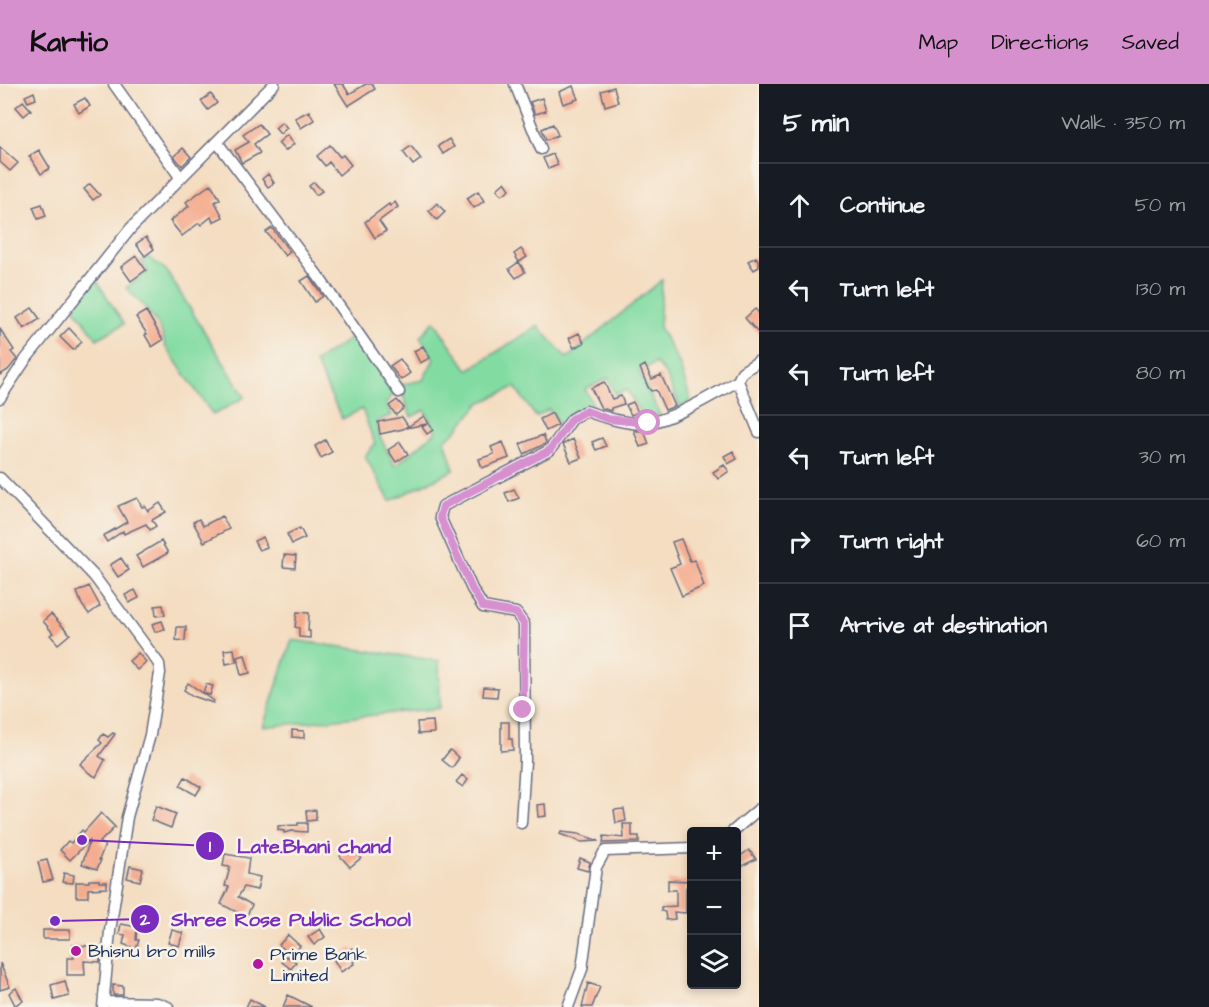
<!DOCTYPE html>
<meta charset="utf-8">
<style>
:root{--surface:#171b24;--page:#20242c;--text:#f1f3f6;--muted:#9ea1a6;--line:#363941;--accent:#d690ce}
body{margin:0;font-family:"Architects Daughter",sans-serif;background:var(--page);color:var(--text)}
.controls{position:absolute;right:18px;bottom:18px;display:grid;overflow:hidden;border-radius:6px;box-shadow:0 3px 9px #0003}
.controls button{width:54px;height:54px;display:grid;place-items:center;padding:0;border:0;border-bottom:2px solid var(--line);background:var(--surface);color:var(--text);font:30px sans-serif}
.stop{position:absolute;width:18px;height:18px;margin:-14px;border:4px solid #d690ce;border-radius:50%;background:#fff}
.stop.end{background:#d690ce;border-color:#fff;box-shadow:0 2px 6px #0008}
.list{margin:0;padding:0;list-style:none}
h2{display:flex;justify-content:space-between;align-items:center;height:78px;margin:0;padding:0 24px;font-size:26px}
h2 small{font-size:20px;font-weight:400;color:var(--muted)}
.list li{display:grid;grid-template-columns:39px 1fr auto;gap:18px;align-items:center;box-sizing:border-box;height:84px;padding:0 24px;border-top:2px solid var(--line)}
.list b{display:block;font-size:22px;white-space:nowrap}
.list em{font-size:20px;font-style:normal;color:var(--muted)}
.icon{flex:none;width:33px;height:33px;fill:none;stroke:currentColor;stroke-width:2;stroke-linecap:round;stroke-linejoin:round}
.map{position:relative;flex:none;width:759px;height:923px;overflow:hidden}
header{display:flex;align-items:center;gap:36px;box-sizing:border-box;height:84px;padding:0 30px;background:var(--accent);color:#111}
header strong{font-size:28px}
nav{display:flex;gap:33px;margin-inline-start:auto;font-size:21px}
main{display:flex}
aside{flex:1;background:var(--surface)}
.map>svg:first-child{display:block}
</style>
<header>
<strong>Kartio</strong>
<nav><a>Map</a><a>Directions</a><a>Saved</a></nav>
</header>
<main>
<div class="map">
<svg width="759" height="923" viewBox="0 0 759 923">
<rect width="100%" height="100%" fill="#f7f3e8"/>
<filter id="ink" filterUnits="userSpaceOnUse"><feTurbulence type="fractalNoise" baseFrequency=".0167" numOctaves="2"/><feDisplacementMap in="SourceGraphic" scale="12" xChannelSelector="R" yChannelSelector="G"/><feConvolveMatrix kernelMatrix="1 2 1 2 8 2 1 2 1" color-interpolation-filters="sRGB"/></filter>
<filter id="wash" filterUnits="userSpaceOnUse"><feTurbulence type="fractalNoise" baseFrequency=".008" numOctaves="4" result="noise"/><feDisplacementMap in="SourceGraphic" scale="24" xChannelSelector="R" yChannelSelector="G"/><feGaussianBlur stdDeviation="1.35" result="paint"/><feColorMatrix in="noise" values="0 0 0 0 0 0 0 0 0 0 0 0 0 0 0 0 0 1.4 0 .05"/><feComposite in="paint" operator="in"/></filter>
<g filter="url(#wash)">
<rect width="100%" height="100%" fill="#f4ddc1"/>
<path fill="#82dca2" stroke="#4e8680" stroke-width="1.5" d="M148 173 166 186 245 313 213 331 165 262C164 241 141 218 126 204L148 187 141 177Z
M95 194 124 240 97 255 74 223Z
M662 196 659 243 679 279 691 317 680 323 666 291 656 279 639 288 660 331 644 335 627 306 615 310 608 294 585 305 594 322 560 341 549 325 536 333 515 303 480 319 455 348 445 356 454 386 390 417 365 372 375 360 362 325 342 335 315 278 357 250 394 309 386 320 392 331 377 337 379 351 395 382 436 348 425 326 411 333 399 301 423 296 434 275 420 253 434 237 468 286 538 242 567 274Z
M292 556 439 577 440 624 263 643Z"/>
<g id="blocks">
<path fill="#f4ac8f" d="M334 0H343L349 10 366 0H372L375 5 348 22Z
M573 2 578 15 563 20 559 8Z
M614 3 618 18 605 22 601 7Z
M34 8 36 15 28 18 25 12Z
M211 10 217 19 208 26 201 17Z
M85 14 90 22 79 29 74 20Z
M542 14 546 27 535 30 530 18Z
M23 17 31 26 24 32 16 23Z
M309 27 314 36 301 44 295 34Z
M282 38 287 44 280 50 275 44Z
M259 40 267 50 254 60 260 69 242 79 235 66 249 58 243 51Z
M553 40 558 51 546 56 542 45Z
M287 51 294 60 285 67 278 59Z
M449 55 454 63 443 70 438 62Z
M330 61 340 73 343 71 351 81 339 91 329 78 325 82 317 72Z
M411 62 421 75 413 81 403 68Z
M0 63 18 79 10 87 0 78Z
M183 64 191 73 182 82 174 72Z
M39 66 50 84 41 90 29 72Z
M553 70 558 81 548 85 543 74Z
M268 90 274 99 268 103 262 95Z
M314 98 322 107 316 111 309 102Z
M505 98 510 105 502 111 497 105Z
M90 100 100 111 93 116 84 105Z
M211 100 220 115 215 118 223 133 213 138 211 133 201 141 199 139 182 152 170 137 189 122 186 118Z
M478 107 484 117 474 124 467 114Z
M395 118 398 123 379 137 386 147 375 154 365 138 389 120 390 122Z
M437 119 445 128 437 136 429 127Z
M42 120 46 132 38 135 33 123Z
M272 144 290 168 285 172 266 148Z
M146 153 154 165 145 172 136 160Z
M521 165 527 173 519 178 514 170Z
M136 172 146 186 131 197 121 183Z
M756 173 759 178V183L754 186 748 177Z
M519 178 525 188 516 194 509 185Z
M309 192 323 212 315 218 301 197Z
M32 224 40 235 24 245 17 234Z
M755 225 759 229V250L745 234Z
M146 227 163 256 152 263 145 251 147 250 136 233Z
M69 244 82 258 73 266 60 253Z
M0 245 14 266 11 268 17 275 8 286 0 291Z
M579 249 584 259 574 264 569 254Z
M423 262 430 274 420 279 414 267Z
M400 275 410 289 401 296 390 282Z
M645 281 652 295 661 291 675 322 665 326 656 306 651 307 648 303 640 284Z
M604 298 612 315 621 312 624 320 611 324V327L601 324 591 304Z
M397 316 404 324 396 331 389 322Z
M633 318 638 328 631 331 626 321Z
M552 329 558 341 546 347 540 335Z
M424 332 433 346 427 350 422 343 427 340 406 344Z
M402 333 408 342 403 345 380 350 378 338Z
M634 347H644L649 360 640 363Z
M543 351 546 358 545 360 524 370 520 360Z
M602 354 606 362 596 366 592 358Z
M573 355 581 374 571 378 563 360Z
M325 356 332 368 321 374 315 362Z
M400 358 408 370 396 378 388 366Z
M503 358 509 374 482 384 479 375 494 370 491 363Z
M733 367 737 375 728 380 724 372Z
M724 381 729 387 718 395 713 388Z
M514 405 519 414 509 418 505 409Z
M137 414 142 423 145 422 148 427 160 419 166 428 152 436 156 442 150 446 146 440 124 450 123 447 107 458 103 452 127 438 118 422Z
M222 432 229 445 204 458 193 438 199 435 203 442Z
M300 444 305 454 292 460 287 450Z
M263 453 267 463 259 466 254 457Z
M681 455 690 477 695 476 704 502 682 512 670 484 680 480 672 458Z
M161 457 168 469 143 483 136 472Z
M284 471 296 472 295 484 283 483Z
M121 474 129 486 118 493 110 481Z
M89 502 100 522 89 530 82 521 77 508Z
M135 506 139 514 129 519 125 511Z
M163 521 165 531 156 532 155 522Z
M297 528 309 529 308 547H310V554L299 553V544L295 543Z
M51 530 70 550 58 560 50 551 53 549 43 537Z
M162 537 165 545 155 548 152 540Z
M177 543H186L185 557 176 556Z
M234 565 236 578 226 580 224 566Z
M138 569 146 578 137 586 129 577Z
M245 571 250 589 241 591 237 573Z
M188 599 203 609 206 600 213 602 210 611 203 609 214 617 213 619 193 612 184 606Z
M484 603 498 604 497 613 483 612Z
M433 637 434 649 418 650 417 638Z
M501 638H509V655H512L513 666 501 667Z
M292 646 304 647V654L292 653Z
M113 649 115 650 99 672 105 676 96 693 89 689 80 680 102 659 99 656 103 650 108 653Z
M450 666 459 674 452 684 442 676Z
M462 691 468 696 463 703 456 698Z
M185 693 201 703 196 711 180 702Z
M545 720 546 732 538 733 537 721Z
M156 722 176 730 171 744 151 736Z
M624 725 626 737 616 739 614 726Z
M316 726V736L307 737 306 727Z
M101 729 115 743 99 759 105 761 99 776H101L97 785 82 780 90 756 70 776 60 766 68 757 71 759 82 746 84 748Z
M298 739H307V748L291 747 284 749V747L278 746V742L298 741Z
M623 740H632V752H639V758L603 759 604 752 624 754Z
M561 748 579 750 599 757 581 758 560 750Z
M352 762 361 774 350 783 340 772Z
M749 766 756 775 736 785V775Z
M225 770 249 774 247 790 260 793 257 806 244 803 238 813 252 821 246 833 221 820 229 803 225 802 230 783 223 782Z
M580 774 590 778 588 787 577 784Z
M47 776 53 796 43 798 38 778Z
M130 782 143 785 140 797 127 794Z
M64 789 74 791 73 799 62 798Z
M89 796H99V798H107V804L88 805V813H76V798H89Z
M668 796 689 797 686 804V829L674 828 675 835 666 836 665 828 661 827V823L676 822V806H668Z
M121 840 137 843 136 856H139L136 865 123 860 125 851 119 850Z
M320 845 325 853 314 861 308 853Z
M43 846H70V855H43Z
M172 846 183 849 179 862 168 859Z
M288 851 300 862 292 872 279 861Z
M73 861 101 863 100 878 84 877 85 891H67V874H74Z
M352 864 359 874 353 878 354 880 341 888 334 876Z
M286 872 296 878 291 885 282 878Z
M0 879 10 903 0 906Z
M65 897 69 912 54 916 51 901Z
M588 899 600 903 592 923H582Z
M113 901 123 902V911H113Z
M16 904 23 917 15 921 9 909Z
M288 911 312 923H283Z
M250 915 265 923H246Z"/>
</g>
</g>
<g filter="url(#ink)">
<use href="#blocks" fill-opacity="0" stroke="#676c81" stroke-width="1.5"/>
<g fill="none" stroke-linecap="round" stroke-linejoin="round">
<defs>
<path id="minor" d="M114 0 180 93
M515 0 541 65
M217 58 318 192 399 308
M759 277 742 288 738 297 759 348
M0 314 26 275 131 144 274 0
M0 394 94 492 159 580 160 589 150 651 127 733 110 847 103 923
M521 739 525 677 524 540 516 529 483 523 472 505 440 433 443 422 550 366 572 335 586 327C602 333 632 342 649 339 678 333 712 311 738 297
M732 748 759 725
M104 918 157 919 168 923
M568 923 582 885 596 783 605 767 692 764"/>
</defs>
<use href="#minor" stroke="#676c81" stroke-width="13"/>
<use href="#minor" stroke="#fff" stroke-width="10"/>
</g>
</g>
<g fill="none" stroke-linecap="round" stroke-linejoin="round" filter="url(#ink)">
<path stroke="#d690ce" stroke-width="8" d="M523 626 524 540 516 529 483 523 472 505 440 433 443 422 550 366 572 335 586 327 608 335 648 339"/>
</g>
<g fill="#b5179e" stroke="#f7f3e8" stroke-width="2">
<circle cx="76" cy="867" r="6"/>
<circle cx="258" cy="880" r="6"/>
</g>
<g text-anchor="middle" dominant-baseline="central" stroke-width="5" stroke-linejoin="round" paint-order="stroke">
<g font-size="18" fill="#1b2f5e" stroke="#f7f3e8" text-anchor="start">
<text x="88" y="867">Bhisnu bro mills</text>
<text x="270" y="870">Prime Bank<tspan x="270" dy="21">Limited</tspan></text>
</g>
</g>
<path fill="none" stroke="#7b2cbf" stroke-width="2" d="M82 756L210 762M55 837L145 835"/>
<g fill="#7b2cbf" stroke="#f7f3e8" stroke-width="2">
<circle cx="82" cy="756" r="6"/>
<circle cx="55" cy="837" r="6"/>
<circle cx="210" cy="762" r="15"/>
<circle cx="145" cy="835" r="15"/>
</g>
<g font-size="18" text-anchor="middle" font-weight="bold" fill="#fff">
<text x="210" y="768">1</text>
<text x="145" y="841">2</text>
</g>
<g font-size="20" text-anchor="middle" font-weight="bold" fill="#7b2cbf" stroke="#f7f3e8" stroke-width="5" stroke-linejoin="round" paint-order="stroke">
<text x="314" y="769">Late.Bhani chand</text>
<text x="291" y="842">Shree Rose Public School</text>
</g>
</svg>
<div class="controls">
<button>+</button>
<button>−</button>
<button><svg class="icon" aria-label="layers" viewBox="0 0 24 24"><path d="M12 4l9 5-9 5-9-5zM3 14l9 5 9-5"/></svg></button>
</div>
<div class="stop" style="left:648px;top:339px"></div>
<div class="stop end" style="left:523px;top:626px"></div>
</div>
<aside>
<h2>5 min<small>Walk · 350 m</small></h2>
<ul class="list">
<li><svg class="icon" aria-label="ahead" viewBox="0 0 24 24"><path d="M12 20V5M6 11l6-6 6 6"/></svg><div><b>Continue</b></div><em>50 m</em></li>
<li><svg class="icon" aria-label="left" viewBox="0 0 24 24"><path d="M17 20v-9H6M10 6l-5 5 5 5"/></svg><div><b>Turn left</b></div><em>130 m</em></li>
<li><svg class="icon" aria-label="left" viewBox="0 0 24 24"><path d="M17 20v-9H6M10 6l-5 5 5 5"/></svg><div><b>Turn left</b></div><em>80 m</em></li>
<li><svg class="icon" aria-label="left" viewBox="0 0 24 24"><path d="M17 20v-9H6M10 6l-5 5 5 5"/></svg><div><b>Turn left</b></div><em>30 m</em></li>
<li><svg class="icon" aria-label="right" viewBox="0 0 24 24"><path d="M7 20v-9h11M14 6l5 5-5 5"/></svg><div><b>Turn right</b></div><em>60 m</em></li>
<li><svg class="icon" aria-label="arrive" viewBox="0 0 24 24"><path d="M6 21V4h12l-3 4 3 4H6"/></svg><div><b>Arrive at destination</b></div></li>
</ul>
</aside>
</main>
